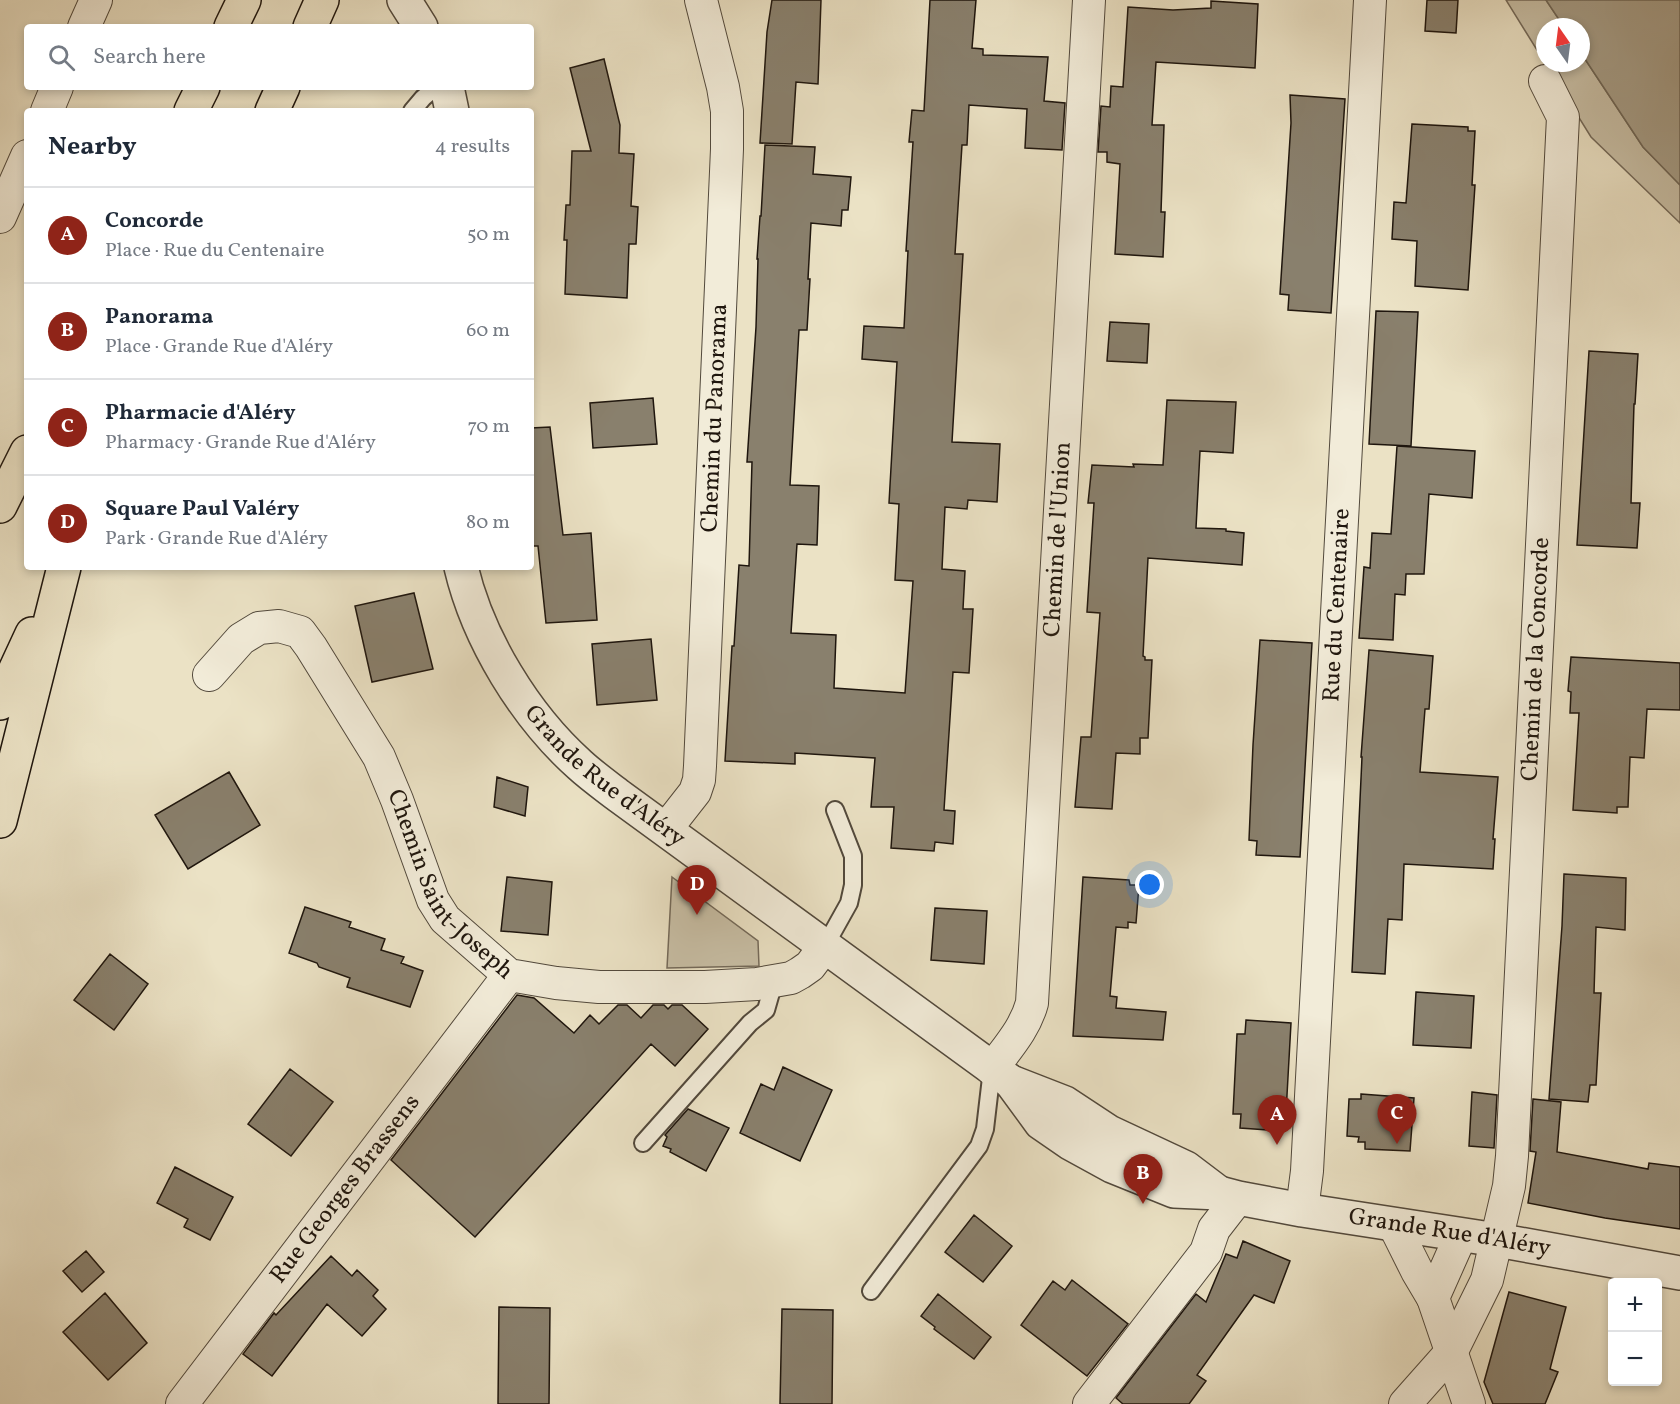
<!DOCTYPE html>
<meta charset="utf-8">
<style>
:root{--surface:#fff;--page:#f6f6f7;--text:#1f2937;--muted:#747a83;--line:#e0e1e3;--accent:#8f2418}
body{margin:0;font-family:Vollkorn,serif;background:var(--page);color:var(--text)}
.controls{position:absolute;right:18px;bottom:18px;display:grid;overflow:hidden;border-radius:6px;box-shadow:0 3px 9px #0003}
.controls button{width:54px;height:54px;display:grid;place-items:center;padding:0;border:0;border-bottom:2px solid var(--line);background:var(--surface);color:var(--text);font:30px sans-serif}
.compass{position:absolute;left:1536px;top:18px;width:54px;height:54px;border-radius:50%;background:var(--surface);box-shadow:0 3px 9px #0003;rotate:346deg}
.you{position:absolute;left:1150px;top:885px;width:21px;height:21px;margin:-15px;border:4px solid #fff;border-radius:50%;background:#1a73e8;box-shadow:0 0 0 9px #1a73e833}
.badge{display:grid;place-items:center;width:39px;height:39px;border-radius:50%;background:var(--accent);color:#fff;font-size:20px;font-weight:700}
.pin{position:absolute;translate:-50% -50px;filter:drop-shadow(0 2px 3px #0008)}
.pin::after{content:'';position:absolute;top:32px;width:21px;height:18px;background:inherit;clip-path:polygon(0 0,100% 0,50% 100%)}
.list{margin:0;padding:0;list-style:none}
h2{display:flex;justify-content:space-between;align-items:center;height:78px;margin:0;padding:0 24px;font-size:26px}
h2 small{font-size:20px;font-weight:400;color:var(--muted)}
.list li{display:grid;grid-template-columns:39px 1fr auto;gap:18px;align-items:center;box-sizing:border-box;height:96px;padding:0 24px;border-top:2px solid var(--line)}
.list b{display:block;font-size:22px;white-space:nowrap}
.list p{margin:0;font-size:20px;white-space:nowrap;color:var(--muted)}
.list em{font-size:20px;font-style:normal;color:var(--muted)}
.icon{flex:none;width:33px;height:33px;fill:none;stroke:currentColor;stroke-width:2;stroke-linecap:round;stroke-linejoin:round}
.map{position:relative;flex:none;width:1680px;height:1404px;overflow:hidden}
.search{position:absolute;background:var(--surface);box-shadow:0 3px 9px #0003;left:24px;top:24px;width:510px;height:66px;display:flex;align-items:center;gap:15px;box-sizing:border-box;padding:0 21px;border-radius:6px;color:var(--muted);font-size:22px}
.panel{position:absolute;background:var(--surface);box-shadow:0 3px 9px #0003;left:24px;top:108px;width:510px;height:462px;border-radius:6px}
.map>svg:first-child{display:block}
</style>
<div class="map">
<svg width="1680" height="1404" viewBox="0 0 1680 1404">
<rect width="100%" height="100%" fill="#ebe2c5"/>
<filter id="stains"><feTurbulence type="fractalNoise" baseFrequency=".00333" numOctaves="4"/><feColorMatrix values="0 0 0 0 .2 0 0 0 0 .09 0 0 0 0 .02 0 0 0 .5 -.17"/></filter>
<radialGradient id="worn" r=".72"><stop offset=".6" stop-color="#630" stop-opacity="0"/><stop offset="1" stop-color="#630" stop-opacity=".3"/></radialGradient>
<path fill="#c8bfa6" stroke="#746a5a" stroke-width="1.5" d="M1506 0H1546L1564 27H1545V63H1581V53L1643 147 1680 185V223L1591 137Z
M672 877 758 941 759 966 667 968Z"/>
<path fill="#a69d87" stroke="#706757" stroke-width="1.5" d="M1546 0H1680V185L1643 147 1581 53V27H1564Z"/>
<path fill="#89806d" stroke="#1f160e" stroke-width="1.5" d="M772 0H821L818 84 796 82 792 144 760 143 767 32Z
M930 0H976L972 48 983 49V55L1048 57 1044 101 1065 103 1062 150 1025 148 1027 109 969 105 967 145H962L955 254H963L952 442 1000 444 997 502 968 500 967 509 945 507 942 569 965 571 963 609H973L969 673 953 672 944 810 955 811 953 844 935 842 934 851 891 848 894 807H871L875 758 795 753V764L725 761 732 646H734L739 565 749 566 752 462H747L756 327 758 259H757L760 216H761L765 145 815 147 813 174 851 177 848 210H842L841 226 811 223 808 279H810L807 330H799L790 485 819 486 817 545 797 544 791 633 836 635 834 688 905 693 913 581 895 580 899 504 889 503 897 362 862 359 864 326 904 328 908 251H906L913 142H909L912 110 924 111Z
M1427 0H1458L1456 33 1425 31Z
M1211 1 1258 4 1255 68 1156 62 1152 125H1164L1161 212H1165L1163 257 1115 254 1120 164 1107 162V152H1098L1101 106 1110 107 1111 86 1123 87 1128 7 1173 10 1211 8Z
M604 59 620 125 619 153 634 154 631 206 638 207 636 244H629L627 298 565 294 567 240H564L566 205H570L572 151H591L570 68Z
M1290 95 1345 99 1331 313 1288 310 1289 295 1280 294 1291 123Z
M1412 124 1468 127V131H1475L1472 185H1475L1468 290 1415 286 1417 241 1392 239 1394 202 1406 203Z
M1376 311 1418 312 1411 446 1369 444Z
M1110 322 1149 324 1147 363 1107 361Z
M1589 351 1638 354 1635 404H1634L1631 503H1640L1637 548 1577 545Z
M653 398 657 444 593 448 590 403Z
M1167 400 1236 402 1233 453 1200 451 1196 528 1226 529V531L1244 533 1242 565 1148 558 1143 656 1145 657V660H1152L1148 738H1140V754L1116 753 1112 809 1075 807 1081 737H1091L1100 613 1087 612 1094 503H1088L1092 465 1134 467 1133 464 1163 465Z
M550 427 563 535 591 533 597 620 546 623 538 546H531V428Z
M1397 446 1475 451 1472 498 1429 494 1424 574H1406L1405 595 1395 594 1393 640 1359 638 1364 567 1370 568 1372 533 1391 534Z
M414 593 433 669 372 682 355 606Z
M651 639 657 700 597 705 592 644Z
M1260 640 1312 643 1300 857 1256 855 1257 841 1249 840 1253 745Z
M1369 650 1433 656 1429 709H1425L1420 772 1498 777 1493 839H1495L1493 869 1404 864 1402 920 1388 919 1385 974 1352 972 1362 757H1361Z
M1571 657 1680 663V710L1647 709 1644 758 1630 757 1628 807H1617V813L1573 810 1579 713H1570L1571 692 1568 691Z
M229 772 260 825 188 869 155 815Z
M497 777 528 787 525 816 494 807Z
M1564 874 1626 878 1625 930 1596 927 1594 993H1601L1596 1085H1590L1588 1102 1549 1099 1562 926Z
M507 877 552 882 548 935 501 931Z
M1083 877 1129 880 1130 885H1139L1136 923 1128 922V928L1116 927 1110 996 1117 997 1116 1008 1166 1012 1163 1040 1073 1036Z
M305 907 351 922 349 927 385 939 381 950 404 957 401 963 423 971 410 1007 347 987 350 978 319 967 317 963 289 953Z
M935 908 987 911 984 964 931 960Z
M110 954 148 984 114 1030 74 1000Z
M1416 992 1474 996 1471 1048 1413 1045Z
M517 995 534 998 574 1033 590 1015 599 1024 618 1005H627L641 1018 653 1005H664L668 1009 672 1005H682L708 1029 675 1066 651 1044 475 1237 391 1160Z
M1246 1020 1291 1023 1285 1131 1240 1128 1241 1114H1233L1237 1034H1245Z
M783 1067 832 1090 800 1161 740 1133 761 1084 774 1090Z
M290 1069 333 1102 291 1156 248 1124Z
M1472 1092 1497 1095 1494 1148 1469 1146Z
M1361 1094 1414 1098 1410 1151 1365 1149V1142H1358L1359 1137 1347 1136 1349 1099H1361Z
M1533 1099 1561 1102 1557 1152 1648 1169 1649 1163 1680 1167V1229L1605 1218 1528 1203 1536 1152 1530 1151Z
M688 1109 729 1128 706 1171 670 1152 671 1149 663 1146 667 1137 665 1135Z
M175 1167 233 1197 210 1240 184 1227 188 1219 157 1203Z
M974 1215 1012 1246 983 1282 945 1252Z
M1243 1241 1290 1261 1274 1303 1254 1295 1197 1375 1206 1381 1189 1404H1123L1116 1398 1196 1294 1206 1302 1226 1254 1237 1258Z
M86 1251 104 1272 82 1292 63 1271Z
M331 1256 352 1276 357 1270 378 1290 373 1296 386 1309 362 1336 327 1304 272 1376 243 1354 274 1313 276 1315Z
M1072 1280 1128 1324 1087 1376 1021 1325 1053 1281 1065 1290Z
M1509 1292 1566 1307 1550 1369 1558 1372 1545 1404H1493L1484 1382Z
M105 1293 147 1343 108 1380 63 1332Z
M938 1294 991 1337 974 1359 934 1329 935 1327 921 1316Z
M499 1307 550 1308 549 1404H498Z
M782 1309 833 1310 832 1404H780Z"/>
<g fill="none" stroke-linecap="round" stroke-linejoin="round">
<defs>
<path id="service" d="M412 111 423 98 436 87
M825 946 849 903 853 885V856L835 810
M643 1143 750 1023 766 1010 774 982
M871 1291 979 1146 985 1129 992 1069"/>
<g id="minor">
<path d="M84 27 96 0"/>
<path d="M47 111 57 87"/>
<path d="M0 217 27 156"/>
<path id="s1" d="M209 675 241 639 259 628 279 626 300 632 311 647 379 757 397 800 433 900 445 919 509 975 556 983 599 987H705L757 984 791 978 800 973 810 966 825 946"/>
<path id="s2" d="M666 829 695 792 699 780 700 766 727 149V111L723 87 701 0"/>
<path id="s3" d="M992 1069C1007 1048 1025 1029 1032 1003L1089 0"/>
<path id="s4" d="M1302 1210 1307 1171 1370 0"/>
<path d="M1394 1225 1417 1271 1433 1298"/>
<path d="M1461 1235 1433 1298 1469 1404"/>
<path id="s5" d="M182 1404 509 975"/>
<path d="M1089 1404 1206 1252 1214 1229 1238 1198"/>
<path id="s6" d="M1405 1404 1452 1351 1487 1280 1509 1186 1512 1156 1563 117 1545 81"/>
</g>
<g id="tertiary">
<path d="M404 0 421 27"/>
<path d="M447 87 452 111"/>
<path id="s7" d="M461 567C478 639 525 716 580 765 592 776 606 786 619 796L1011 1082 1065 1103 1109 1132 1186 1168 1219 1193"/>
<path id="s8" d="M1011 1082 1041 1123 1070 1143 1112 1166 1174 1191 1219 1193 1238 1198 1302 1210 1497 1240 1680 1273"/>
</g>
<path id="trunk" d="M231 27 244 0
M310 27 322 0
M191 111 203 87
M272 111 283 87
M0 506 27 452
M0 703 32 634
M0 821 64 567"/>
</defs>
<use href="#service" stroke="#52493c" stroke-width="20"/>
<use href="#minor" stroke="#52493c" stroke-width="34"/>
<use href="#tertiary" stroke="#52493c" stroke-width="36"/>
<use href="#trunk" stroke="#1f160e" stroke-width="36"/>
<use href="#service" stroke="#f2ecd9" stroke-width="16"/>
<use href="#minor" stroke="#f2ecd9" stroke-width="32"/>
<use href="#tertiary" stroke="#f2ecd9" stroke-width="33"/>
<use href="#trunk" stroke="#ebe2c5" stroke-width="33"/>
</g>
<g text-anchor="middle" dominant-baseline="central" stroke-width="4.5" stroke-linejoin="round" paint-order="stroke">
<g font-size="24" fill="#1f160e" stroke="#f2ecd9">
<text stroke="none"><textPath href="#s2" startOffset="422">Chemin du Panorama</textPath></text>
<text stroke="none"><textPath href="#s3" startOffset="542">Chemin de l'Union</textPath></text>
<text stroke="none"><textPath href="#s4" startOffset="606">Rue du Centenaire</textPath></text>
<text stroke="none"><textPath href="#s6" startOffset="774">Chemin de la Concorde</textPath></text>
<text stroke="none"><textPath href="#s7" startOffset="260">Grande Rue d'Aléry</textPath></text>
<text stroke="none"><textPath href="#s1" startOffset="408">Chemin Saint-Joseph</textPath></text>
<text stroke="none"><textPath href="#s5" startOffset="270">Rue Georges Brassens</textPath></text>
<text stroke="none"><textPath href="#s8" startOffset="480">Grande Rue d'Aléry</textPath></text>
</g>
</g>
<rect width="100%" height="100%" filter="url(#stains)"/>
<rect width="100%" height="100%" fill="url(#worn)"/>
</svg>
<div class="controls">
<button>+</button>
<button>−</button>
</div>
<svg class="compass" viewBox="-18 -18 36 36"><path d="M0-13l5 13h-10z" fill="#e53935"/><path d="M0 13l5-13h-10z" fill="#747a83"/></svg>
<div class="you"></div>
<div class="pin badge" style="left:1277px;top:1145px">A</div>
<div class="pin badge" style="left:1143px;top:1204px">B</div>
<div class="pin badge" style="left:1397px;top:1144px">C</div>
<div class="pin badge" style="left:697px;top:915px">D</div>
<div class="search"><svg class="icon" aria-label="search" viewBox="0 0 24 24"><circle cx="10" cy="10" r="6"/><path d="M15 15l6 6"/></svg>Search here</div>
<section class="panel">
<h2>Nearby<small>4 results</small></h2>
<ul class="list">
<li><span class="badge">A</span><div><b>Concorde</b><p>Place · Rue du Centenaire</p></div><em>50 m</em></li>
<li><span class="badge">B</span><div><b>Panorama</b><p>Place · Grande Rue d'Aléry</p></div><em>60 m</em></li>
<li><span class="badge">C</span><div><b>Pharmacie d'Aléry</b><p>Pharmacy · Grande Rue d'Aléry</p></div><em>70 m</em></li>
<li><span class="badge">D</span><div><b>Square Paul Valéry</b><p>Park · Grande Rue d'Aléry</p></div><em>80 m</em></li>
</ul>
</section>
</div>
